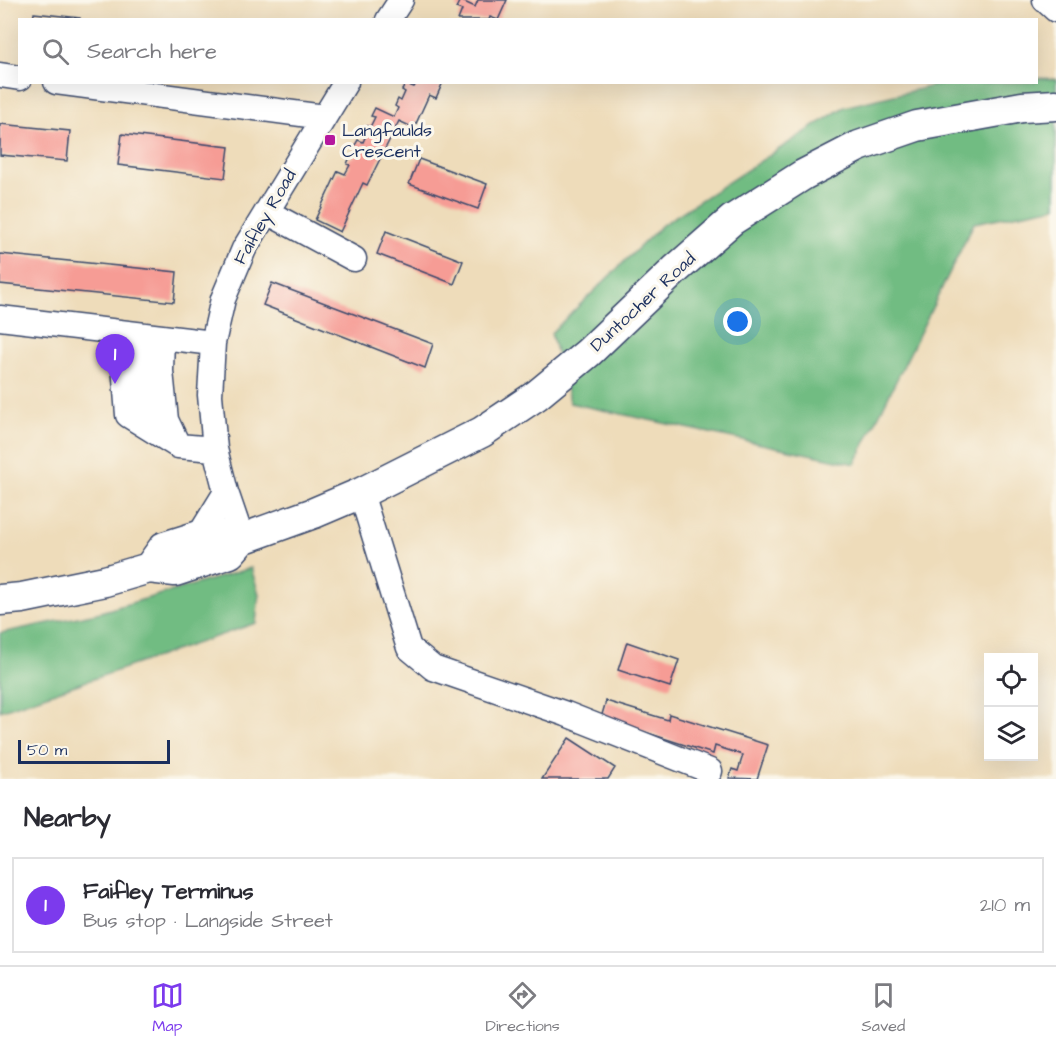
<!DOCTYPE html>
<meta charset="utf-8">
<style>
:root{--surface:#fff;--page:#f7f7f7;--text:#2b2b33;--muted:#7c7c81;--line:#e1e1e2;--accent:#7c3aed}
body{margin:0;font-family:"Architects Daughter",sans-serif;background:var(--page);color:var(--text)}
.controls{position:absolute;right:18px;bottom:18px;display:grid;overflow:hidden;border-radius:0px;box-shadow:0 6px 24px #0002}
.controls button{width:54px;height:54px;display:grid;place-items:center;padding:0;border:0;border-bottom:2px solid var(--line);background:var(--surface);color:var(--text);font:30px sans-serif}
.scale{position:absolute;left:18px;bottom:15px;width:152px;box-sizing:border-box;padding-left:6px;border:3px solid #1b2f5e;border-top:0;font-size:16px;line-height:21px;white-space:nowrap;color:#1b2f5e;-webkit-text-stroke:4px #fbf7ec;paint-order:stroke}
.you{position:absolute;left:738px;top:322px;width:21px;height:21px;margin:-15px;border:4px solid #fff;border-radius:50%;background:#1a73e8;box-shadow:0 0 0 9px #1a73e833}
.badge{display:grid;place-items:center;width:39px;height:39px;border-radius:50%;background:var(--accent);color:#fff;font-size:20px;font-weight:700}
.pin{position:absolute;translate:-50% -50px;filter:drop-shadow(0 2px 3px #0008)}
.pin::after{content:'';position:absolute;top:32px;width:21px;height:18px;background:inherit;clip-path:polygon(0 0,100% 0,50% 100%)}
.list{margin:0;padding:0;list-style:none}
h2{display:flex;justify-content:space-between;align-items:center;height:78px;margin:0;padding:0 24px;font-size:26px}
h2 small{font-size:20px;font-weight:400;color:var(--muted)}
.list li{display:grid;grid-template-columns:39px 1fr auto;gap:18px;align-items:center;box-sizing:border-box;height:96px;margin:0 12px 12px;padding:0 12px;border:2px solid var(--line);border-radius:0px}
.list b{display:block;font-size:22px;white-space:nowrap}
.list p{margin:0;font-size:20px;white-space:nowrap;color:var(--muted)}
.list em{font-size:20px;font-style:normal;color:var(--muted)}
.icon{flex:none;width:33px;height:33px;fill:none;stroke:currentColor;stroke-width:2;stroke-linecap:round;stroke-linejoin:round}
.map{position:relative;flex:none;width:1056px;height:779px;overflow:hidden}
.search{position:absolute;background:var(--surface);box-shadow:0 6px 24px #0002;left:18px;right:18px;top:18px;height:66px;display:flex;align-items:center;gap:15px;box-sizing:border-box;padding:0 21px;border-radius:0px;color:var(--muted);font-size:22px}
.sheet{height:186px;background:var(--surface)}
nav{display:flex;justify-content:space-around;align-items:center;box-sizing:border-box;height:84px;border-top:2px solid var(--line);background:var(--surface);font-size:16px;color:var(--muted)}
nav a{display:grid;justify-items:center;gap:3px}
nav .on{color:var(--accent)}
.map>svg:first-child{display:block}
</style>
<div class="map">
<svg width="1056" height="779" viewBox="0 0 1056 779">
<rect width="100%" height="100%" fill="#fbf7ec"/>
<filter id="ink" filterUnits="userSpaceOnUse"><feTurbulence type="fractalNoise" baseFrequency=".0167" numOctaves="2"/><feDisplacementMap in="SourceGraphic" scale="12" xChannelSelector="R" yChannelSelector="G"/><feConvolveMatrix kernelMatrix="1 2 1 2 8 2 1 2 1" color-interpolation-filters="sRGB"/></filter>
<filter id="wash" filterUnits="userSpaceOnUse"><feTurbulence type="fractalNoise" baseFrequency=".008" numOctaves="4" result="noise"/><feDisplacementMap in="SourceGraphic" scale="24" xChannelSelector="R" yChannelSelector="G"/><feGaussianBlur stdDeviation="1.35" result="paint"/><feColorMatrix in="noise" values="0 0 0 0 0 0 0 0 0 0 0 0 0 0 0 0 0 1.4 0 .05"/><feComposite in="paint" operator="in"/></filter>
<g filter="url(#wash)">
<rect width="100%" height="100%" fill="#eedcba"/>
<path fill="#71bc82" stroke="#467670" stroke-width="1.5" d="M1037 78 1056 79V207L974 223 855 464 570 403 551 333 662 225 844 107 945 83 1036 82Z
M251 568 259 594 256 623 0 711V633L97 613Z"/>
<g id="blocks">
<path fill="#f69c95" d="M460 0 475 7 478 0H507L498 20 490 17 489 20H458L462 10 456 8Z
M34 13 80 18V20H33Z
M417 82H443L436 98 429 95 414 128 399 121 367 185 363 183 340 232 315 220 338 171 345 174 350 165 347 164 350 157 353 158 357 149 354 147 358 140 363 142 367 133 365 132 367 126 370 127 375 117 371 116 375 108 394 117 398 108 395 106 398 99 401 101 405 92 402 90 406 84 414 87Z
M0 124 70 131 67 161 0 155Z
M122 134 229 147 225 178 118 165Z
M419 159 487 184 478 209 409 184Z
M386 231 463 261 454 284 377 254Z
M0 254 177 272 174 302 0 284Z
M272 283 433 344 425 368 263 305Z
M627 642 679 660 670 687 618 670Z
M606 701 668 720 669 714 768 745 757 779 729 778 732 769 738 771 743 755 715 746 713 754 601 718Z
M569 738 615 768 608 779H542Z"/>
</g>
</g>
<g filter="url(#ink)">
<use href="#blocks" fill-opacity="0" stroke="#3b496c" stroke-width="1.5"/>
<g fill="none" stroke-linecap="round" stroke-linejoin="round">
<defs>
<path id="minor" d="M1045 0 1056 10
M388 20 401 0
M0 75 20 78
M56 82 324 117
M267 212 354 259
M0 318 213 343
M162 338 124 366 128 415 178 446 215 449
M162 338 161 371 166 420 176 441
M157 345 142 368 144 413 159 428
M361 493 409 648 433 668 566 714 710 771
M199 536 226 492
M242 539 226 492 215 449 210 395 213 343 223 299 244 249 346 82"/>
<path id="major" d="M149 568 164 547 199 536 221 535 242 539 314 513 361 493 482 432 537 395 588 353 675 270 732 220 803 175 859 146 917 126 1022 107 1056 105
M0 600 22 598 105 581 149 568 175 571 230 553 242 539"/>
</defs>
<use href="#minor" stroke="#3b496c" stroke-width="27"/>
<use href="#major" stroke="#3b496c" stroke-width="33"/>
<use href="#minor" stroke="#fff" stroke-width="24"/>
<use href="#major" stroke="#fff" stroke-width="30"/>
</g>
</g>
<rect fill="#b5179e" stroke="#fbf7ec" stroke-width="2" x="324" y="134" width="12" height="12" rx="3"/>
<g text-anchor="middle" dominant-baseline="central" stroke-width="6" stroke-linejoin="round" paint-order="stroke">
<g font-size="18" fill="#1b2f5e" stroke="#fbf7ec" text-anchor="start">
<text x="342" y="130">Langfaulds<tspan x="342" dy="21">Crescent</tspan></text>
</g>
<g font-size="18" fill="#1b2f5e" stroke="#fbf7ec">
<text transform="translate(265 217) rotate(-60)">Faifley Road</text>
<text transform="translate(643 302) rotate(-43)">Duntocher Road</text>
</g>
</g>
</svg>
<div class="controls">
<button><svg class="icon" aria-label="locate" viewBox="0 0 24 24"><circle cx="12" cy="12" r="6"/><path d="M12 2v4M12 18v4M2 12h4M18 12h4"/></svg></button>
<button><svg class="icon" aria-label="layers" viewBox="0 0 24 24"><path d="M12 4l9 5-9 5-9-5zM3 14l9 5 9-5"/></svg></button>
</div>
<div class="scale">50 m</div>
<div class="you"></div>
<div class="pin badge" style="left:115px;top:384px">1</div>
<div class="search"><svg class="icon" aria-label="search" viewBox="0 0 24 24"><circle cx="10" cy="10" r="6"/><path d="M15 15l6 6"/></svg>Search here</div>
</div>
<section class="sheet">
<h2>Nearby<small></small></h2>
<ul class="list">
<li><span class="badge">1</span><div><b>Faifley Terminus</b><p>Bus stop · Langside Street</p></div><em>210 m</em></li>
</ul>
</section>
<nav>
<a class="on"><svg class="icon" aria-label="map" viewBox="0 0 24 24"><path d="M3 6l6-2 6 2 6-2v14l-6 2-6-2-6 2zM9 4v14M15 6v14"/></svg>Map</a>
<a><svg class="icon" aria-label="directions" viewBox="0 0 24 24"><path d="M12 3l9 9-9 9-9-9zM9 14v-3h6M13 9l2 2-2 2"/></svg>Directions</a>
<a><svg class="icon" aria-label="saved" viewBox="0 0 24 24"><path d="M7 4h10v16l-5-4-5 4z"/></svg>Saved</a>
</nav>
